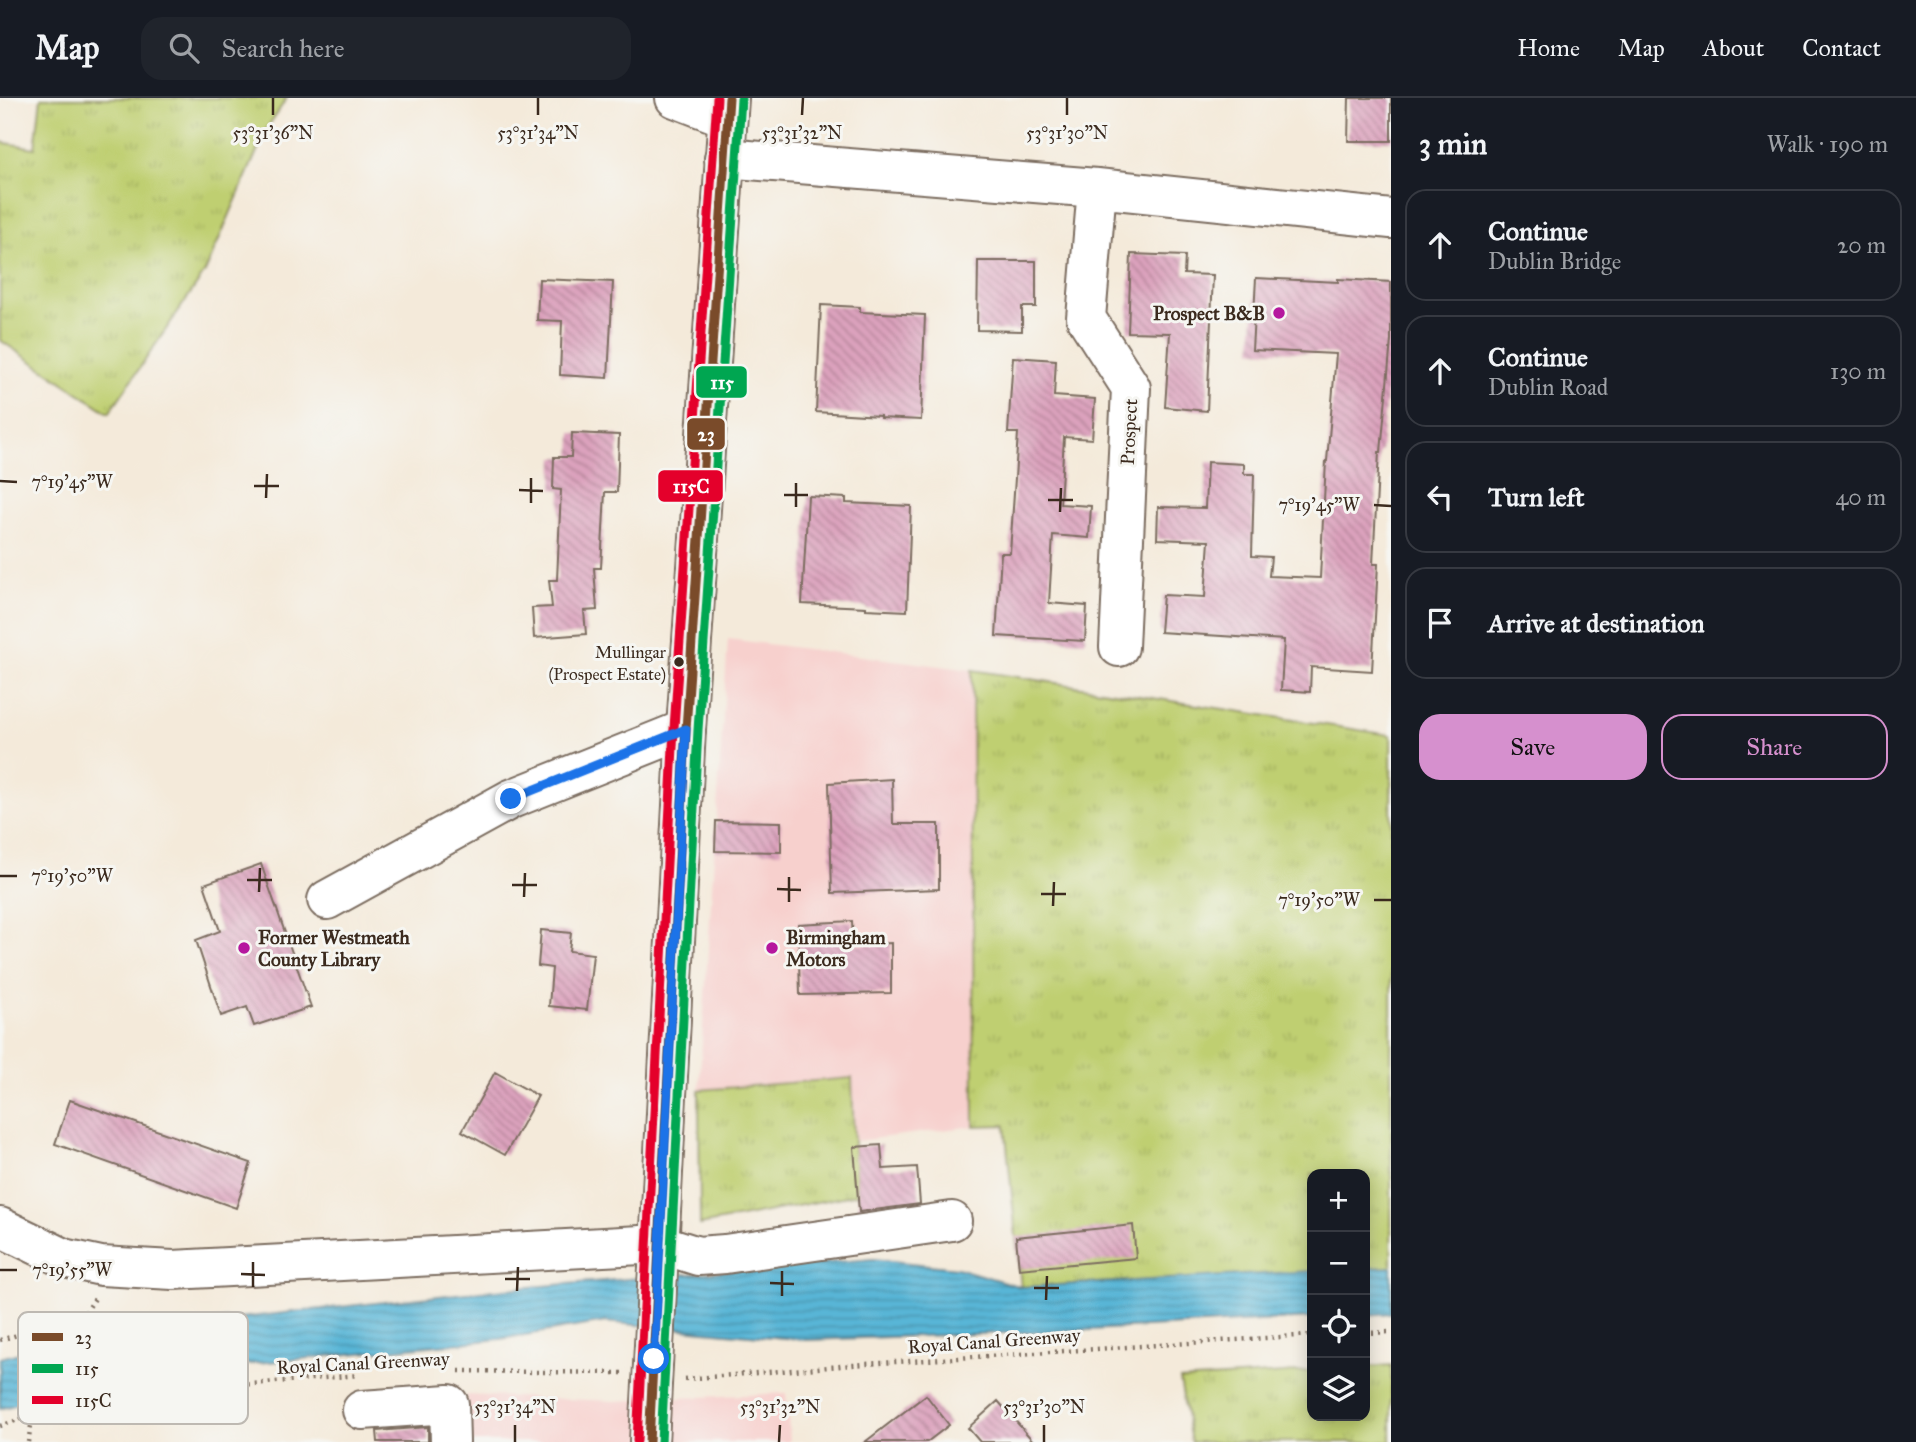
<!DOCTYPE html>
<meta charset="utf-8">
<style>
:root{--surface:#171b24;--page:#20242c;--text:#f1f3f6;--muted:#9ea1a6;--line:#363941;--accent:#d690ce}
body{margin:0;font-family:"IM FELL Great Primer",serif;background:var(--page);color:var(--text)}
.controls{position:absolute;right:21px;bottom:21px;display:grid;overflow:hidden;border-radius:14px;box-shadow:0 4px 18px #0003}
.controls button{width:63px;height:63px;display:grid;place-items:center;padding:0;border:0;border-bottom:2px solid var(--line);background:var(--surface);color:var(--text);font:35px sans-serif}
.stop{position:absolute;width:21px;height:21px;margin:-16px;border:5px solid #1a73e8;border-radius:50%;background:#fff}
.stop.end{background:#1a73e8;border-color:#fff;box-shadow:0 2px 7px #0008}
.list{margin:0;padding:0;list-style:none}
h2{display:flex;justify-content:space-between;align-items:center;height:91px;margin:0;padding:0 28px;font-size:30px}
h2 small{font-size:23px;font-weight:400;color:var(--muted)}
.list li{display:grid;grid-template-columns:46px 1fr auto;gap:21px;align-items:center;box-sizing:border-box;height:112px;margin:0 14px 14px;padding:0 14px;border:2px solid var(--line);border-radius:21px}
.list b{display:block;font-size:26px;white-space:nowrap}
.list p{margin:0;font-size:23px;white-space:nowrap;color:var(--muted)}
.list em{font-size:23px;font-style:normal;color:var(--muted)}
.actions{display:flex;gap:14px;padding:21px 28px}
.actions a{flex:1;padding:16px 0;border:2px solid var(--accent);border-radius:21px;text-align:center;font-size:24px;color:var(--accent)}
.actions .main{background:var(--accent);color:#111}
.icon{flex:none;width:38px;height:38px;fill:none;stroke:currentColor;stroke-width:2;stroke-linecap:round;stroke-linejoin:round}
.map{position:relative;flex:none;width:1391px;height:1344px;overflow:hidden}
header{display:flex;align-items:center;gap:42px;box-sizing:border-box;height:98px;padding:0 35px;background:var(--surface);border-bottom:2px solid var(--line)}
header strong{font-size:33px}
nav{display:flex;gap:38px;margin-inline-start:auto;font-size:24px}
.search{width:490px;height:63px;background:var(--page);display:flex;align-items:center;gap:18px;box-sizing:border-box;padding:0 24px;border-radius:21px;color:var(--muted);font-size:26px}
main{display:flex}
aside{flex:1;background:var(--surface)}
.map>svg:first-child{display:block}
</style>
<header>
<strong>Map</strong>
<div class="search"><svg class="icon" aria-label="search" viewBox="0 0 24 24"><circle cx="10" cy="10" r="6"/><path d="M15 15l6 6"/></svg>Search here</div>
<nav><a>Home</a><a>Map</a><a>About</a><a>Contact</a></nav>
</header>
<main>
<div class="map">
<svg width="1391" height="1344" viewBox="0 0 1391 1344">
<defs>
<pattern id="grass-tufts" width="24" height="20" patternUnits="userSpaceOnUse" patternTransform="scale(1.75)"><rect width="24" height="20" fill="#bfcf71"/><path d="M3 7l-1-3M5 7V3M7 7l1-3M15 17l-1-3M17 17v-4M19 17l1-3" fill="none" stroke="#a5b261"/></pattern>
<pattern id="water-rules" width="6" height="5" patternUnits="userSpaceOnUse" patternTransform="scale(1.75)"><rect width="6" height="5" fill="#59b6d7"/><path d="M0 2.5h6" fill="none" stroke="#4b94ae"/></pattern>
<pattern id="building-back-hatch" width="6" height="6" patternUnits="userSpaceOnUse" patternTransform="scale(1.75)"><rect width="6" height="6" fill="#dca2bd"/><path d="M-1 5l2 2M0 0l6 6M5-1l2 2" fill="none" stroke="#b48499"/></pattern>
</defs>
<rect width="100%" height="100%" fill="#f6f6f2"/>
<filter id="ink" filterUnits="userSpaceOnUse"><feTurbulence type="fractalNoise" baseFrequency=".0143" numOctaves="2"/><feDisplacementMap in="SourceGraphic" scale="14" xChannelSelector="R" yChannelSelector="G"/><feConvolveMatrix kernelMatrix="1 2 1 2 8 2 1 2 1" color-interpolation-filters="sRGB"/></filter>
<filter id="wash" filterUnits="userSpaceOnUse"><feTurbulence type="fractalNoise" baseFrequency=".00686" numOctaves="4" result="noise"/><feDisplacementMap in="SourceGraphic" scale="28" xChannelSelector="R" yChannelSelector="G"/><feGaussianBlur stdDeviation="1.57" result="paint"/><feColorMatrix in="noise" values="0 0 0 0 0 0 0 0 0 0 0 0 0 0 0 0 0 1.4 0 .05"/><feComposite in="paint" operator="in"/></filter>
<g filter="url(#wash)">
<rect width="100%" height="100%" fill="#f4eada"/>
<path fill="#f7d0cd" d="M728 541 972 572 974 1028 855 1043 851 980 699 992Z
M786 1295 790 1344H466L467 1297 614 1303Z"/>
<path fill="url(#grass-tufts)" stroke="#7d7c48" stroke-width="2" d="M41 0H287L267 30 205 174 109 315 0 242V44L35 50Z
M972 572 1391 637V1170L1365 1171V1076H1312V1174L1021 1189 1005 1027 974 1028Z
M852 980 854 1049 858 1096 700 1127 699 992Z
M1391 1267V1344H1191L1180 1282 1312 1273V1318H1365V1269Z"/>
<path fill="url(#water-rules)" stroke="#4a707a" stroke-width="2" d="M873 1161 957 1170 1021 1189 1312 1173V1220L1089 1232 806 1242 605 1224 500 1241 108 1280 0 1311V1260L94 1236 494 1192Z
M1391 1169V1215L1365 1217V1170Z"/>
<g id="blocks">
<path fill="url(#building-back-hatch)" d="M1349 0H1391V43H1348Z
M1131 156 1185 158 1184 176 1213 177 1207 313 1165 309 1170 235 1128 234Z
M978 163H1036V209H1022V233L977 232Z
M1256 180 1338 184V181L1391 184V242L1381 354H1379L1373 466H1378L1372 573 1311 569 1310 594 1281 592 1284 542 1160 534 1163 497 1205 499 1209 443 1157 441 1158 409 1205 410 1207 364 1244 366V376H1254L1252 458 1271 459 1269 478 1320 480 1326 363H1327L1336 256 1252 252Z
M539 181 613 184 608 280 560 277 562 223 537 222Z
M821 207 860 209V214L925 217 921 322 880 320V318L816 314Z
M1013 259 1056 262 1054 298 1095 301 1092 341 1064 339 1060 406 1091 408 1089 440 1053 437 1049 505 1087 508 1085 543 996 538 1001 455H1010L1018 335H1008Z
M572 335 619 337 617 394H605L601 470H594L597 512 584 513 586 536 534 540 532 510 552 509 549 482H557L561 392 553 391 554 359H571Z
M808 398 846 400V405L911 408 907 513 866 511V509L802 506Z
M892 681 893 726H939V791L832 795 829 685Z
M716 723 781 724V754L715 753Z
M261 766 311 909 254 928 247 909 221 918 196 842 220 833 204 786Z
M852 823 853 847 891 845V895L800 897 798 826Z
M541 832 571 835 569 853 593 856 587 912 549 908 552 870 538 868Z
M495 974 538 998 505 1057 462 1033Z
M70 1002 251 1065 236 1110 55 1046Z
M881 1047 883 1071 917 1069 920 1106 859 1114 854 1049Z
M1133 1127 1136 1160 1019 1171 1016 1139Z
M926 1297 949 1327 927 1344H865Z
M998 1303 1034 1344H980L968 1330Z
M428 1329V1344H378L377 1333Z"/>
</g>
</g>
<g filter="url(#ink)">
<use href="#blocks" fill-opacity="0" stroke="#7c6d60" stroke-width="2"/>
<g fill="none" stroke-linecap="round" stroke-linejoin="round">
<defs>
<path id="minor" d="M675 0 727 20
M724 60 1097 90 1391 121
M1097 90 1086 220 1131 290 1119 549
M327 802 511 701 686 631
M0 1129 64 1160 101 1168 173 1172 660 1146 698 1158 725 1156 952 1123
M362 1312 449 1306 450 1344"/>
<path id="major" d="M649 1344 686 631 729 0"/>
</defs>
<use href="#minor" stroke="#7c6d60" stroke-width="42"/>
<use href="#major" stroke="#7c6d60" stroke-width="42"/>
<path stroke="#7c6d60" stroke-width="4.5" stroke-dasharray="2 5" stroke-linecap="butt" d="M1365 1235 1391 1234
M0 1242 83 1218 96 1199
M459 1273 622 1275
M685 1281 865 1266 1312 1237
M0 1328 33 1317 156 1294 359 1277
M28 1344 33 1317"/>
<use href="#minor" stroke="#fff" stroke-width="38"/>
<use href="#major" stroke="#fff" stroke-width="38"/>
<defs>
<path id="bus-1" d="M649 1344 686 631 729 0"/>
<path id="bus-2" d="M661 1344 698 632 741 1"/>
<path id="bus-3" d="M637 1343 674 630 717 0"/>
</defs>
<use href="#bus-1" stroke="#f6f6f2" stroke-width="14"/>
<use href="#bus-2" stroke="#f6f6f2" stroke-width="14"/>
<use href="#bus-3" stroke="#f6f6f2" stroke-width="14"/>
<use href="#bus-1" stroke="#7a4b2a" stroke-width="9"/>
<use href="#bus-2" stroke="#00a651" stroke-width="9"/>
<use href="#bus-3" stroke="#e4002b" stroke-width="9"/>
</g>
</g>
<g fill="none" stroke-linecap="round" stroke-linejoin="round" filter="url(#ink)">
<path stroke="#1a73e8" stroke-width="9" d="M511 701 686 631 654 1261"/>
</g>
<path fill="none" stroke="#3b2a1e" stroke-width="2.5" d="M273 17V0M538 17V0M802 17 803 0M1067 17V0M0 383 17 384M254 388H279M519 392 543 393M784 397H808M266 400 267 376M1048 402H1073M531 405V380M1374 407 1391 408M796 409V385M1060 414 1061 390M0 778H17M247 782H272M512 787H537M777 791 801 792M259 794 260 770M1041 796H1066M524 799 525 775M1374 802H1391M789 804V779M1053 808 1054 784M0 1172H17M241 1176 265 1177M505 1181H530M770 1185 794 1186M253 1189V1164M1034 1190H1059M517 1193 518 1169M782 1198V1173M1046 1202 1047 1178M515 1344V1327M779 1344 780 1327M1044 1344V1327"/>
<g fill="#b5179e" stroke="#f6f6f2" stroke-width="2.5">
<circle cx="1279" cy="215" r="7"/>
<circle cx="244" cy="850" r="7"/>
<circle cx="772" cy="850" r="7"/>
</g>
<circle fill="#3b2a1e" stroke="#f6f6f2" stroke-width="2.5" cx="679" cy="564" r="6"/>
<g text-anchor="middle" dominant-baseline="central" stroke-width="6" stroke-linejoin="round" paint-order="stroke">
<g font-size="17" fill="#3b2a1e" stroke="#f6f6f2" text-anchor="end">
<text x="666" y="554">Mullingar<tspan x="666" dy="22">(Prospect Estate)</tspan></text>
</g>
<g font-size="19" font-weight="bold" fill="#3b2a1e" stroke="#f6f6f2" text-anchor="start">
<text x="1265" y="215" text-anchor="end">Prospect B&amp;B</text>
<text x="258" y="839">Former Westmeath<tspan x="258" dy="22">County Library</tspan></text>
<text x="786" y="839">Birmingham<tspan x="786" dy="22">Motors</tspan></text>
</g>
<g font-size="19" fill="#3b2a1e" stroke="#f6f6f2">
<text transform="translate(1129 334) rotate(-87)">Prospect</text>
<text transform="translate(994 1243) rotate(-4)">Royal Canal Greenway</text>
<text transform="translate(363 1265) rotate(-3)">Royal Canal Greenway</text>
</g>
</g>
<rect x="18" y="1214" width="230" height="112" rx="10" fill="#f6f6f2" stroke="#beb9b2" stroke-width="2"/>
<rect x="32" y="1235" width="31" height="8" fill="#7a4b2a"/>
<rect x="32" y="1266" width="31" height="9" fill="#00a651"/>
<rect x="32" y="1298" width="31" height="8" fill="#e4002b"/>
<g font-size="19" fill="#3b2a1e">
<text x="75" y="1246">23</text>
<text x="75" y="1277">115</text>
<text x="75" y="1309">115C</text>
</g>
<g font-size="18" text-anchor="middle" fill="#3b2a1e" stroke="#f6f6f2" stroke-width="6" stroke-linejoin="round" paint-order="stroke">
<text x="273" y="41">53°31'36"N</text>
<text x="538" y="41">53°31'34"N</text>
<text x="802" y="41">53°31'32"N</text>
<text x="1067" y="41">53°31'30"N</text>
<text x="72" y="390">7°19'45"W</text>
<text x="1319" y="413">7°19'45"W</text>
<text x="72" y="784">7°19'50"W</text>
<text x="1319" y="808">7°19'50"W</text>
<text x="72" y="1178">7°19'55"W</text>
<text x="515" y="1315">53°31'34"N</text>
<text x="780" y="1315">53°31'32"N</text>
<text x="1044" y="1315">53°31'30"N</text>
</g>
<g stroke="#f6f6f2" stroke-width="2.5">
<rect x="695" y="267" width="53" height="34" rx="7" fill="#00a651"/>
<rect x="686" y="319" width="40" height="34" rx="7" fill="#7a4b2a"/>
<rect x="657" y="371" width="67" height="34" rx="7" fill="#e4002b"/>
</g>
<g font-size="19" text-anchor="middle" font-weight="bold" fill="#fff">
<text x="722" y="291">115</text>
<text x="706" y="343">23</text>
<text x="691" y="395">115C</text>
</g>
</svg>
<div class="controls">
<button>+</button>
<button>−</button>
<button><svg class="icon" aria-label="locate" viewBox="0 0 24 24"><circle cx="12" cy="12" r="6"/><path d="M12 2v4M12 18v4M2 12h4M18 12h4"/></svg></button>
<button><svg class="icon" aria-label="layers" viewBox="0 0 24 24"><path d="M12 4l9 5-9 5-9-5zM3 14l9 5 9-5"/></svg></button>
</div>
<div class="stop" style="left:654px;top:1261px"></div>
<div class="stop end" style="left:511px;top:701px"></div>
</div>
<aside>
<h2>3 min<small>Walk · 190 m</small></h2>
<ul class="list">
<li><svg class="icon" aria-label="ahead" viewBox="0 0 24 24"><path d="M12 20V5M6 11l6-6 6 6"/></svg><div><b>Continue</b><p>Dublin Bridge</p></div><em>20 m</em></li>
<li><svg class="icon" aria-label="ahead" viewBox="0 0 24 24"><path d="M12 20V5M6 11l6-6 6 6"/></svg><div><b>Continue</b><p>Dublin Road</p></div><em>130 m</em></li>
<li><svg class="icon" aria-label="left" viewBox="0 0 24 24"><path d="M17 20v-9H6M10 6l-5 5 5 5"/></svg><div><b>Turn left</b></div><em>40 m</em></li>
<li><svg class="icon" aria-label="arrive" viewBox="0 0 24 24"><path d="M6 21V4h12l-3 4 3 4H6"/></svg><div><b>Arrive at destination</b></div></li>
</ul>
<div class="actions"><a class="main">Save</a><a>Share</a></div>
</aside>
</main>
